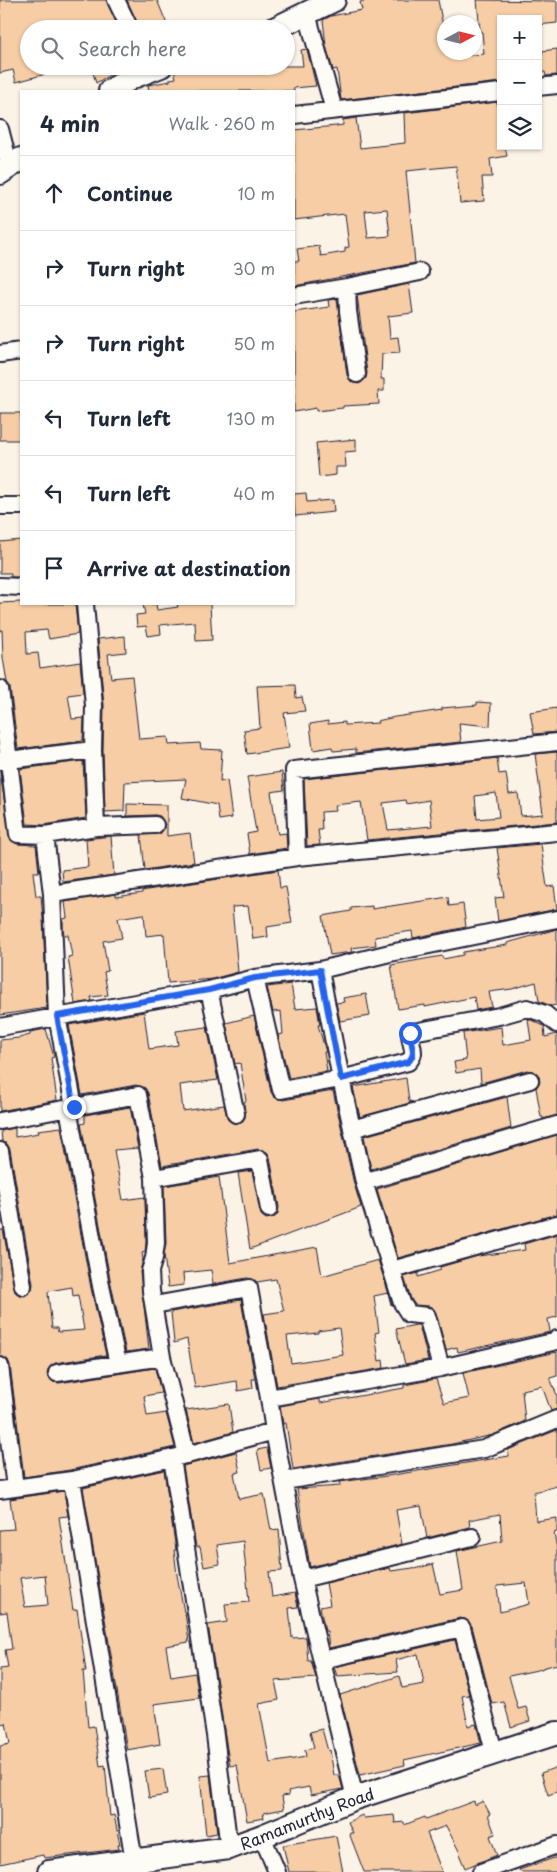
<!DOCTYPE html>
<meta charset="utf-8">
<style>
:root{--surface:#fff;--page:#f6f6f7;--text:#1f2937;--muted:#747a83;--line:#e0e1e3}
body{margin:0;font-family:"Playpen Sans",sans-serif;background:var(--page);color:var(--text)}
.controls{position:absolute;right:15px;top:15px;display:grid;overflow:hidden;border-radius:0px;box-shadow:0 1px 4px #0004}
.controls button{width:45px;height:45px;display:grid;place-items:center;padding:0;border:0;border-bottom:1px solid var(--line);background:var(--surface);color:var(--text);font:25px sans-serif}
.compass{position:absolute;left:437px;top:15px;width:45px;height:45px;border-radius:50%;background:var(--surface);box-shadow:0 1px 4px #0004;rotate:83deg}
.stop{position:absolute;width:15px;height:15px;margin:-11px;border:4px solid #2563eb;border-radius:50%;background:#fff}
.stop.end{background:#2563eb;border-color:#fff;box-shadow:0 1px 5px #0008}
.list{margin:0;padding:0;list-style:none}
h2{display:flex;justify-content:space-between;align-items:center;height:65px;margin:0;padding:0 20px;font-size:21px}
h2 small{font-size:16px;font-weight:400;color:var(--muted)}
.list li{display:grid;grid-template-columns:32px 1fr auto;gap:15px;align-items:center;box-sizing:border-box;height:75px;padding:0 20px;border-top:1px solid var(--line)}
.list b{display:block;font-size:19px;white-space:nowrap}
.list em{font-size:16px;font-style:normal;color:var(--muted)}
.icon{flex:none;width:28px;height:28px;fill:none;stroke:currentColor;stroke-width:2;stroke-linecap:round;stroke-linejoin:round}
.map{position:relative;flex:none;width:557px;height:1872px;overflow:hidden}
.search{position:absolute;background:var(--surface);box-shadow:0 1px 4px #0004;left:20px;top:20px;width:275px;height:55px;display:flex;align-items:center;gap:12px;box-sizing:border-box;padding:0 18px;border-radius:28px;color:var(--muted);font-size:19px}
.panel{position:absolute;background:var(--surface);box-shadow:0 1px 4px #0004;left:20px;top:90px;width:275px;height:515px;border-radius:0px}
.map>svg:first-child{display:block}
</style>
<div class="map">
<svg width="557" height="1872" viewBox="0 0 557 1872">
<rect width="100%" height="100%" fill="#fcf3e7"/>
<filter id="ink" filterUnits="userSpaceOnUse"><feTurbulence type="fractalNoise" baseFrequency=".02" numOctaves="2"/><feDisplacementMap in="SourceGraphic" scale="10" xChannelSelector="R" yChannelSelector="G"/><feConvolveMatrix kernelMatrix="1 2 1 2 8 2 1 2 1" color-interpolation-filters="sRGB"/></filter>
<g filter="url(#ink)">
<path fill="#f6cda5" stroke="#22223b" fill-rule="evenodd" d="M0 0H106L119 29H29V66H60L61 70 16 82 13 70 0 73Z
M127 0H157L169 29H140Z
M367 0H438L444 31V52H449L450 57 484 54 482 32H480L477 0 557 1V23L538 25V19H501V82L341 100 337 69 333 70 326 46 323 20 331 16 362 10 360 2Z
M307 49 316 86 294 88V91H149L148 85 170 81V79L176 78 174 70 192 66H303L301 50Z
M557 49V75L546 76 545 72 538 73V55L543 54 542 51Z
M91 66H125L96 83Z
M497 102 501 126V146H505L507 156 490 159 492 177H482L484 201 460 203 456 166 406 171 415 263 294 286V261H299L297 249 319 246 321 256 345 252V248L349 247 345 214 294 220V130L336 126 343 125V120L356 118 360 148 405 143 404 113ZM387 209 390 236 368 238 365 211Z
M409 284 413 313 388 316 390 338 398 337 400 353 382 354 381 379H384V391H378L379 404 343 406V408L316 411V408L294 412V312L329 307 328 300 337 299 347 375 353 383 359 384 366 378 367 373 357 295Z
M0 413H21V440H0Z
M356 439V451L345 452 346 467H336V475L319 477 316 443Z
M306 493 307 502 333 500 334 512 295 516 294 494Z
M21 540V577H11V573H0V542Z
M21 602V604H75L78 634 49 639 47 630 26 632 27 654 38 653 40 668 80 662 83 693 68 695 72 719 84 718 83 741 18 749 10 688 7 682 3 658 2 630 0 631V603Z
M154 604H156L157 610 178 607 177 604H210L212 640 196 641 195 622 160 625 161 634 148 636 146 626 137 627 136 615 145 614 143 605Z
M125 636 126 652 108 654 111 678 132 676 139 739 168 737 169 745 200 743 201 749 222 750 220 782 227 780 232 818 219 820 217 805 182 798 186 779 125 782 124 811 105 812 103 750 104 705 98 639Z
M295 685 296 698 302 697 305 711 284 713 289 748 247 754 244 730 260 728 257 686Z
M477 702 491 703 490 726 459 723 461 742 356 753V749L333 751 332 747 313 750 310 724 328 721V724L345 722V725L378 723 377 721 395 717 442 710V708L477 705Z
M557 708V732L534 734 530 712Z
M557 752V822L367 840 361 802 335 805 336 811 321 812 322 830H318L320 845 307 846 304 779 497 758 499 774 506 773 509 794 518 793 521 816 543 814 535 754ZM496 793 499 817 477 819 475 796ZM406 800 407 804 429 800 432 826 388 830 383 803Z
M83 761 86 818 44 825 27 824 20 769Z
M0 771 10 839 17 844 36 845 39 872H33L36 896H41L43 919 47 1008 0 1015Z
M282 772 284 790 271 792 277 829 278 834 286 833 287 848 250 854 247 834 256 832 247 777Z
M127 804 167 805V836L190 833 194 862 145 870 141 835 160 834 164 829 165 824 160 816 155 815 127 816Z
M111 836 114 875 63 882 62 870 88 867 86 839Z
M541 844 547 887 554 886 557 909 498 921 495 898 504 897 497 848Z
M278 870 280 888 286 887 292 923 267 927 268 937 253 939 248 906 232 907 238 972 212 979 168 983 164 934 146 936 144 914 118 918 122 938 103 941 108 971 104 972 108 995 91 997 92 1001 75 1004 68 957 72 956 68 935H64L63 928V919L67 918 65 902 116 894V897L142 893V891L147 890Z
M448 897 449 906 463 904 466 927 413 938 412 931 375 937 376 945 351 948 352 952 330 955 323 916 351 911V908L372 906V909Z
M557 929 556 1005 551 1006 539 1001 536 982 512 989 489 992 492 1007 476 1010 474 997 425 1007V1005L398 1009 391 965 442 956 443 959 463 955V952L507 945V943Z
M291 984 295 1009 317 1007 320 1025H318L326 1052H324L327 1071 289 1078 278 1035 283 1034 281 1011 273 1012 267 987Z
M366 994 370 1016 340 1021 336 1003 344 1002 343 998Z
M144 1012 149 1049 178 1045 176 1031 207 1027 218 1080 180 1085 183 1111 224 1105 228 1120 233 1123 238 1124 242 1122 245 1117 244 1102 246 1101 240 1063 235 1064 226 1023 254 1016 271 1092 274 1097 283 1100 333 1091 354 1184 361 1207 250 1249 238 1173 252 1171 261 1215 266 1219 275 1217 278 1213 279 1207 270 1157 267 1152 258 1149 162 1166 148 1093 145 1088 136 1085 82 1095 69 1025Z
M529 1019 544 1026 545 1037 557 1034V1115L543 1119V1117H541L536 1088 540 1082 539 1077 537 1073 527 1070 481 1083 480 1069 456 1073 454 1062 466 1060 463 1033 501 1027 503 1045 531 1040 528 1020Z
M46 1029 54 1057 51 1058 57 1100 0 1111V1040L19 1038 30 1035V1032Z
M406 1078 409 1101 413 1102 360 1117 353 1087Z
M507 1097 511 1128 371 1169 364 1136Z
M130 1107 138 1148 114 1150 123 1200 145 1197 146 1242 145 1252 142 1253 143 1259 140 1272 149 1349 126 1352 111 1284 81 1124 85 1123V1115Z
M61 1127 91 1288 106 1355 55 1363 48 1369 47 1375 53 1382 59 1383 155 1368 161 1393 144 1396 147 1416 166 1413 175 1447 70 1470 24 1477 10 1365 8 1360 0 1356V1230H3L15 1292 20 1295 25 1296 32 1290 33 1284 10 1149 7 1144 2 1141 1 1131 15 1128V1137L39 1133 38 1130ZM72 1287 73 1296 78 1295 84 1330 58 1332 57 1328H52L48 1293 49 1291Z
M557 1135V1214L398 1258 377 1189Z
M219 1177 230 1263 317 1247 322 1276 378 1260 392 1304 391 1305 388 1293 374 1296 379 1332 375 1333 379 1361 383 1360 384 1368 277 1386 264 1314 284 1311 276 1279 257 1282 253 1279 247 1278 213 1284 211 1270 183 1273 184 1285 168 1287 164 1255 166 1243 164 1186ZM339 1328 343 1355 291 1363 287 1336 318 1333V1331Z
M557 1234V1317L548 1319 550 1332 458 1352 457 1347 446 1350 436 1313 433 1308 429 1306 415 1305 411 1299 404 1277 418 1273V1277L441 1270 440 1267 478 1256 525 1250 524 1244Z
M241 1300 255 1379H252L253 1388 238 1391 237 1381 195 1388 187 1339 174 1343 171 1312Z
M416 1325H419L428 1360 405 1364 396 1329Z
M557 1352V1376L550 1378 557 1395V1409L551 1411 542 1386 522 1390 525 1421 493 1435 452 1444 293 1469 286 1423 283 1424 280 1406 320 1399V1403L404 1388V1385L436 1379 444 1403 469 1398 463 1373Z
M229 1404 233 1432 194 1443 186 1410Z
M557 1430V1486L534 1492 536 1521 557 1518V1532L554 1533 557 1549V1664L542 1668V1669L509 1676 518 1709 526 1707 530 1721 511 1727 504 1702 492 1704 472 1626 465 1619 460 1618 329 1648 327 1631H325L320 1607 330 1605 326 1583 390 1568 391 1571 413 1568 414 1569 433 1564 440 1594 463 1590 457 1551 502 1541 500 1514 469 1520 470 1527 427 1538 421 1506 396 1510 402 1544 310 1567 297 1489 340 1486 339 1482 387 1476 509 1456 508 1450ZM526 1583 529 1604 500 1612 497 1586Z
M267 1448 271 1468 261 1470 257 1450Z
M236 1452 240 1472 234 1473 239 1499 264 1494 271 1530 279 1529 282 1571 269 1572 272 1597 295 1593 298 1607 289 1608 292 1638 306 1637 308 1661H311L316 1678 275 1681 279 1700 259 1704 270 1763 306 1757 305 1750 314 1748 310 1732 322 1729 328 1751 330 1750 334 1775H339L343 1789 311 1795 309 1787 288 1791 289 1795 282 1796 284 1809 263 1813 264 1818 247 1821 237 1765 230 1766 227 1749 208 1625 227 1622 225 1604 249 1602 243 1541 217 1545 220 1564 204 1567 200 1547H196L183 1466Z
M164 1470 176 1550H174L177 1575 184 1612H185L189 1642 166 1646 171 1677 195 1673 199 1698 154 1704 160 1744 127 1750 83 1488Z
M64 1491 68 1516 59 1517 73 1610 77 1609 86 1671H83L88 1727 94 1726 100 1766 105 1765 110 1816 114 1815 120 1845H118L119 1849 44 1858 43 1855 0 1864V1746L10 1744 6 1723 0 1724V1669L8 1668 5 1650 12 1649 7 1612 0 1613V1530L14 1529 10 1499ZM45 1575 48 1605 25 1607 20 1578Z
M455 1640 469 1695 462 1696 468 1726 476 1724 481 1743 404 1760 405 1765 360 1775 340 1695 399 1676 402 1688 424 1684 418 1654 396 1660 398 1672 337 1676 334 1667Z
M557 1767V1792L548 1795 541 1773Z
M163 1769 167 1795 149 1798 145 1771Z
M210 1775 217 1833 206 1835 200 1776Z
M474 1801 475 1805 483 1801 490 1814 488 1815 495 1834 490 1836 497 1855 465 1868 459 1854 460 1853 446 1826 427 1833 442 1872H364L349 1833H353L348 1822 362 1815 364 1818 394 1815 395 1823 404 1822V1825L425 1817 426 1819Z
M336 1836 343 1872H289L283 1845Z
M557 1857V1872H520L519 1870Z"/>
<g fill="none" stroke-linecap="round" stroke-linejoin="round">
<defs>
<path id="street" d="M116 0 130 29
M307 14 334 110
M538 87 557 85
M294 115 501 92
M0 129 10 168
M347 287 348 311 357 374
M294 296 347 287 420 272
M0 354 21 351
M0 506H21
M0 586 21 587
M0 689 18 834 45 835
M0 761 93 750
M96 827 155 825
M297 857 294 770 557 742
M52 894 297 857 557 832
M320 970 341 1079 364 1182 402 1303 409 1314 427 1316 441 1368
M255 978 281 1090 341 1079 408 1062C418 1053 410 1045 410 1033L413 1032 499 1016 527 1008 545 1014 557 1024
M209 990 236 1114
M0 1027 209 990 255 978 320 970 390 953 557 919
M74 1107 57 1016 52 894 45 835 96 827 93 750 94 706 85 604
M68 1108 101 1286 118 1364
M0 1121 138 1095 154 1178 156 1243 154 1258 150 1271 151 1291 162 1357 187 1455 274 1431 302 1579 355 1798
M352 1129 530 1080
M0 1151 23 1286
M154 1178 260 1159 269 1209
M364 1182 557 1125
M392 1270 557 1224
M154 1305 249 1288 269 1398
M0 1366 15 1488
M57 1373 162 1357
M274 1431 269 1398 441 1368 557 1341V1339
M172 1458 215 1735 229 1848
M72 1480 134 1861
M284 1481 484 1449 557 1419
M0 1490 72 1480 182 1456
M302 1579 472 1537
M322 1660 462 1628 494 1752
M262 1836 277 1872
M481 1872 557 1845"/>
<g id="secondary">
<path d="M274 29 334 0"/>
<path d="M110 91 133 77 161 66"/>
<path d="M0 173 21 159"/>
<path id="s1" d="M49 1872 229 1848 262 1836 355 1798 557 1733"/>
</g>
</defs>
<use href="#street" stroke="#22223b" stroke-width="20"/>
<use href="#secondary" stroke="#22223b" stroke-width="26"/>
<use href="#street" stroke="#fdfcf7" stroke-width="16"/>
<use href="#secondary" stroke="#fdfcf7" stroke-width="22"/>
</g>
</g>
<g fill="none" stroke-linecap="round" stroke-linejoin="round" filter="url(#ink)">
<path stroke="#2563eb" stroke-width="6" d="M74 1107 57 1016 209 990 255 978 320 970 341 1079 408 1062C418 1053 410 1045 410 1033"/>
</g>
<g text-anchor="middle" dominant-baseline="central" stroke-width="5" stroke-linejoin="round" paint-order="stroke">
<g font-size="16" fill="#22223b" stroke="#fdfcf7">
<text stroke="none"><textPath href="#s1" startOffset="265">Ramamurthy Road</textPath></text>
</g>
</g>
</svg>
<div class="controls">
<button>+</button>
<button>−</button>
<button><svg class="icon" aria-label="layers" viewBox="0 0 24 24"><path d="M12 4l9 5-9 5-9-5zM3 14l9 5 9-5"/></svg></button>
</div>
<svg class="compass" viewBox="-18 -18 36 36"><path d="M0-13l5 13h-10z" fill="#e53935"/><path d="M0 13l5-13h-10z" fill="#747a83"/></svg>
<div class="stop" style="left:410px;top:1033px"></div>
<div class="stop end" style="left:74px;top:1107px"></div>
<div class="search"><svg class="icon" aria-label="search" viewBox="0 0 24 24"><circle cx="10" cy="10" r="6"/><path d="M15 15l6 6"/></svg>Search here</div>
<section class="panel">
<h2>4 min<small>Walk · 260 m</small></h2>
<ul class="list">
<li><svg class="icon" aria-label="ahead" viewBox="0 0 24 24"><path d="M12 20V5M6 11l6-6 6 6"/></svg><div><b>Continue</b></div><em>10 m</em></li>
<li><svg class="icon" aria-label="right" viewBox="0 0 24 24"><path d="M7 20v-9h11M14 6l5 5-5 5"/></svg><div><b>Turn right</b></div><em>30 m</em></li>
<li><svg class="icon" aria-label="right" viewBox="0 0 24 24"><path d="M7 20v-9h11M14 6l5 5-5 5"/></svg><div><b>Turn right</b></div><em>50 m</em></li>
<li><svg class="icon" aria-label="left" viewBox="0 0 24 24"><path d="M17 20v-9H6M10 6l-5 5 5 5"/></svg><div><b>Turn left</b></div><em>130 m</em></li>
<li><svg class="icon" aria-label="left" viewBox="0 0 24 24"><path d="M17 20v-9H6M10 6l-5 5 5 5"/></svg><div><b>Turn left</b></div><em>40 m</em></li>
<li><svg class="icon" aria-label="arrive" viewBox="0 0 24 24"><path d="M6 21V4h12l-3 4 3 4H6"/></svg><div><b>Arrive at destination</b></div></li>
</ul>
</section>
</div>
